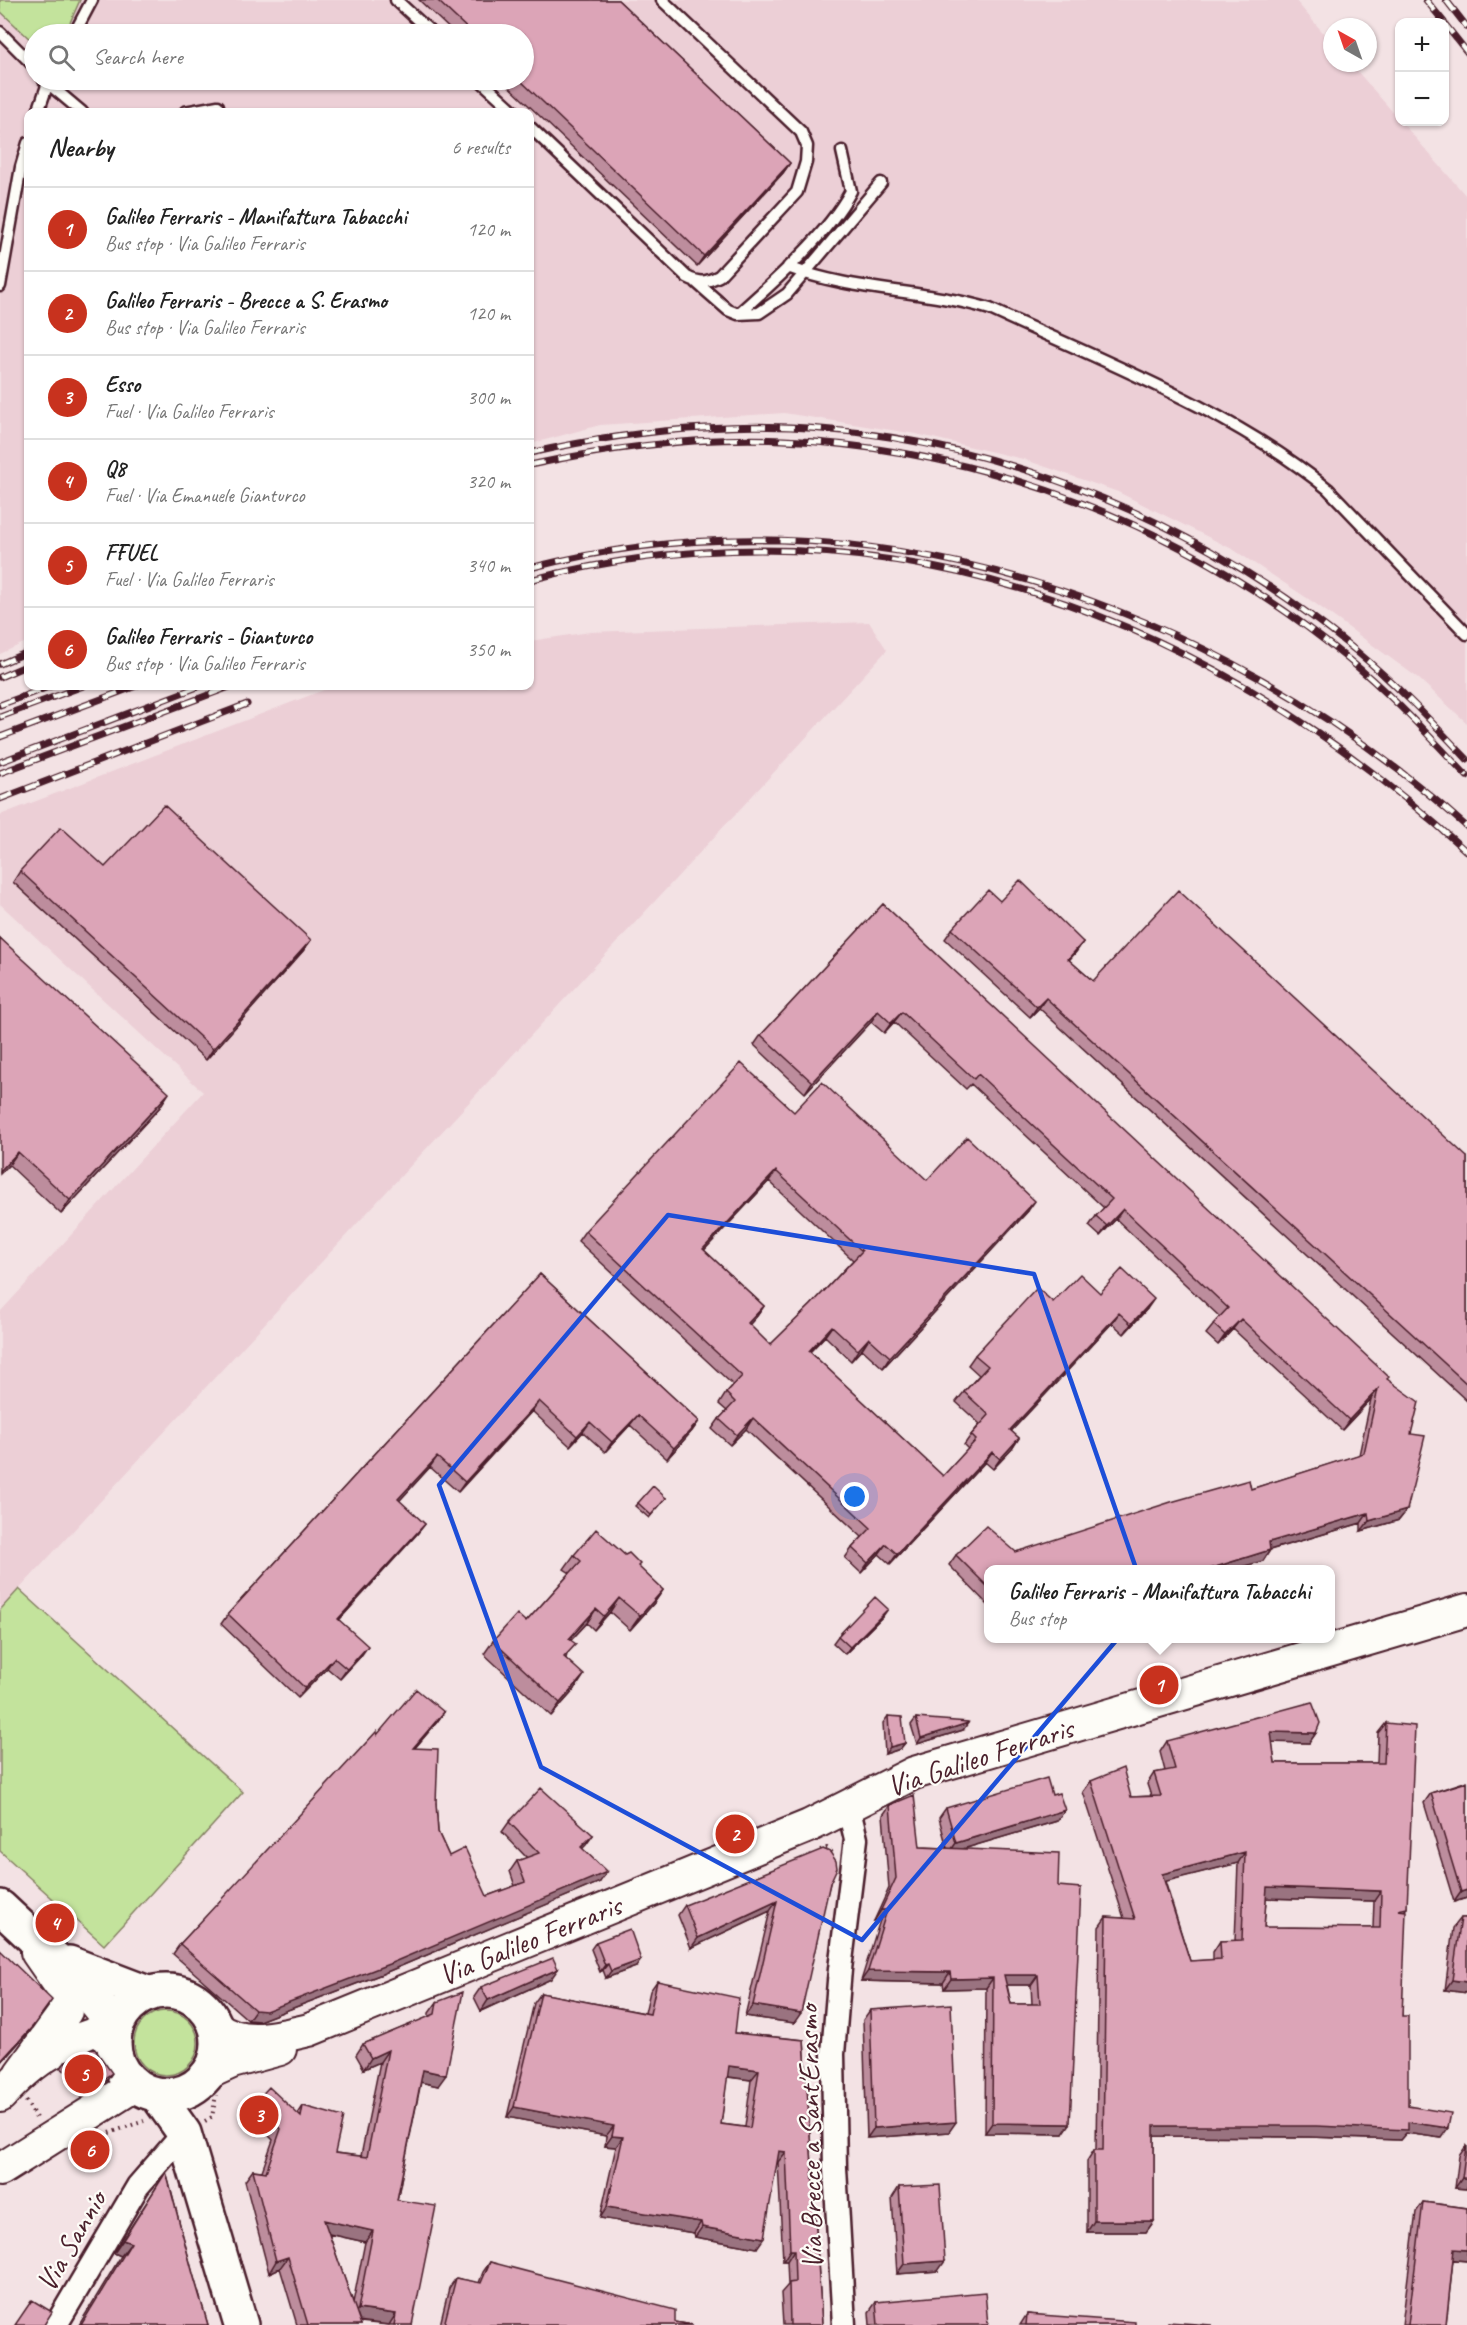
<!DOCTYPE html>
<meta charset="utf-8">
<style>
:root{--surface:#fff;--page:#f6f6f6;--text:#222;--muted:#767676;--line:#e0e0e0;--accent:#c8321e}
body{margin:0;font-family:Caveat,sans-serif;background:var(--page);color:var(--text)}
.controls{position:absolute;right:18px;top:18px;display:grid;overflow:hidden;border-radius:12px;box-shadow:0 2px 4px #0004}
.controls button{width:54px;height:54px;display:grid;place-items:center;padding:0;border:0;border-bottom:2px solid var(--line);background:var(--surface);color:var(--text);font:30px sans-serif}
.compass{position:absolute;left:1323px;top:18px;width:54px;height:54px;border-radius:50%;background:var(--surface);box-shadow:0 2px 4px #0004;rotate:320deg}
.you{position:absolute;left:855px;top:1497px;width:21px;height:21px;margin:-15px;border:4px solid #fff;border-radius:50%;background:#1a73e8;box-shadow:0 0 0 9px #1a73e833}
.badge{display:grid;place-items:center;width:39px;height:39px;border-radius:50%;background:var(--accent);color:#fff;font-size:20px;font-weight:700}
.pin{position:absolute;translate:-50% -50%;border:3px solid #fff;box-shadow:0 2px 6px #0006}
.popup{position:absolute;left:984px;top:1565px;width:351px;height:78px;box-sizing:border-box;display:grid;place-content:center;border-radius:12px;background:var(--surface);filter:drop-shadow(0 2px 4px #0005);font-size:20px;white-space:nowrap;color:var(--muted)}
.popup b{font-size:22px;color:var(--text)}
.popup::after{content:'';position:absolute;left:50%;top:100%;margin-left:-12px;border:12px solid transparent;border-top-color:var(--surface)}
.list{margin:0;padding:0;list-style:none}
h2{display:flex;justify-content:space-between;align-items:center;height:78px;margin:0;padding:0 24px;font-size:26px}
h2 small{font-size:20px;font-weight:400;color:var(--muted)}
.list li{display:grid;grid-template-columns:39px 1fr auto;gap:18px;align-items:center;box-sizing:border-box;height:84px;padding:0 24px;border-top:2px solid var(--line)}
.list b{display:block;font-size:22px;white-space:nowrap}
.list p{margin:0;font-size:20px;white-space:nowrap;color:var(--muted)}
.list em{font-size:20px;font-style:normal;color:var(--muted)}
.icon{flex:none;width:33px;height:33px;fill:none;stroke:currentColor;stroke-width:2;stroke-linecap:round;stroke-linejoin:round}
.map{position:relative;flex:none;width:1467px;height:2325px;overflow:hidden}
.search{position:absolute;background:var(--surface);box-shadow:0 2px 4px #0004;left:24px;top:24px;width:510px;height:66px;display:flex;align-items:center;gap:15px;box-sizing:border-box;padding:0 21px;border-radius:33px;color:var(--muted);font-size:22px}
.panel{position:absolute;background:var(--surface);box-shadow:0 2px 4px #0004;left:24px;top:108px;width:510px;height:582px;border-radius:12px}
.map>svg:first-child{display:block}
</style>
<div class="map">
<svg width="1467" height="2325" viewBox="0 0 1467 2325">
<rect width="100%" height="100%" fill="#f3e2e4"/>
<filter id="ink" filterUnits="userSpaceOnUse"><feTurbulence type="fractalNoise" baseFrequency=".0167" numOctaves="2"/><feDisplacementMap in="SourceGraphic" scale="12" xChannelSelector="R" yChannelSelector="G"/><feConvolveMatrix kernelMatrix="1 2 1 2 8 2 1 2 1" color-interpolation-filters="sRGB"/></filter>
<g filter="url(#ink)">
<path fill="#eccfd6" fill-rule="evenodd" d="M0 0H1295L1332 43V63H1350L1467 197V723L1418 678 1316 604 1234 550 1118 492 1023 459 916 434 784 413 600 425 530 444V112H28V641L0 654ZM34 34H524V80H34Z
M869 622 887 650 0 1610V1312L203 1092 0 904V815L334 686H530V641L590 632Z"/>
<path fill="#c3e39c" stroke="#868164" stroke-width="1.5" d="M0 0H80L65 34H34V43L0 11Z
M19 1589 243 1792 104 1945 0 1851V1610Z
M134 2043a32 32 0 1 1 64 0a32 32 0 1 1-64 0Z"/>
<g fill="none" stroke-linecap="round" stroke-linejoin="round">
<defs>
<path id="service" d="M396 0 433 34
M0 32 34 66
M74 34 92 0
M44 80 82 112
M480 80 515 112
M38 112 49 80
M185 112 218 106
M530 127 687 277C700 284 707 282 719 276L797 192 806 162 807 146 801 132 662 0
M788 267C853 292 923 289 990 309 1100 360 1233 411 1328 489L1467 634
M696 282 728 310 738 314 759 313 787 294 881 183
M0 286 21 167 28 143
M738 314C775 281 828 234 851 191L842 151"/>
<path id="minor" d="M56 2325 138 2186 184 2133
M844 2325 835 2168 833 2054 840 1969 856 1839 848 1806"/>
<path id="secondary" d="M215 2026C241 2048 278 2037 309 2030L809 1826 914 1773 1467 1610
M208 2073 232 2062 280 2049
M20 2074 66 2011 62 1988 37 1952
M0 2096C38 2054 63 2043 116 2027
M0 2170 135 2085"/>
<path id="primary" d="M0 1907 76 1978 116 2027
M69 1963 150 1994
M114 2043a52 52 0 1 1 104 0a52 52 0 1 1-104 0Z
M157 2095 184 2133 241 2325"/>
</defs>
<use href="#service" stroke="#4a1f2b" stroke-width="15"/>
<use href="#minor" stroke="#4a1f2b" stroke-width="27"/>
<use href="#secondary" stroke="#4a1f2b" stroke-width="36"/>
<use href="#primary" stroke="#4a1f2b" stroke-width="38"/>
<path stroke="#4a1f2b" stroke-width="4" stroke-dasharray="1.5 4.5" stroke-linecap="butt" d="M820 1850 827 1848 834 1854
M26 2101 36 2118
M205 2121 212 2117 216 2095
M109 2133 144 2121"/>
<use href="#service" stroke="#fdfcf7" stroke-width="10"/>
<use href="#minor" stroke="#fdfcf7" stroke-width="22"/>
<use href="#secondary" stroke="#fdfcf7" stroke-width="32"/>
<use href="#primary" stroke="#fdfcf7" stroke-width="33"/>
<defs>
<path id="rail" d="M1426 0 1444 22
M1446 0 1467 27
M1444 23 1467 52
M530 453C588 440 645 431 705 428 936 413 1178 503 1355 650 1395 683 1431 721 1467 759
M530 465C613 447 698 436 783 440 990 449 1189 528 1348 659 1391 694 1429 736 1467 776
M530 568C862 481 1216 602 1467 827
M530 580C881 489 1208 614 1467 852
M0 664 28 652
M0 677 28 665
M0 705 51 686
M0 717 83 686
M0 737 136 686
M0 762 200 686
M0 773 232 686
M0 799 247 704"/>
</defs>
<use href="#rail" stroke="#4a1f2b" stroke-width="7"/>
<use href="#rail" stroke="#fdfcf7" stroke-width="4.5" stroke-dasharray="14" stroke-linecap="butt"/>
</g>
<path fill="#bd8d9d" stroke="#4a1f2b" stroke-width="1.5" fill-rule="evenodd" d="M419 0H618L790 163 783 173 697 266 502 80H524V34H455Z
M20 871 311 940 303 951 206 1060 13 882Z
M1000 901 1083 942 1076 952 1069 960 1093 981 1467 1157V1401L1039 1008 1030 1017 945 939 952 929Z
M883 904 1387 1379 1411 1434 1407 1510 1399 1520 1361 1531V1523L1270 1550 1263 1561 988 1569V1605L949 1565 956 1555 1016 1552 1251 1489 1359 1455 1371 1399 1342 1430 1233 1329 1218 1345 1206 1334 1220 1317 1116 1219 1100 1236 1089 1226 1096 1216 1104 1208 971 1084 966 1089 894 1022 884 1033 871 1022 805 1093 754 1045 761 1035Z
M0 938 160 1107 61 1214 9 1165Z
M794 1112 927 1180 1028 1211 883 1368 862 1349 851 1361 825 1336 810 1352 943 1476 968 1449 964 1445 971 1435 980 1424 956 1402 964 1392 979 1375 968 1365 975 1355 1053 1302 1100 1293 1147 1309 1124 1334 1112 1323 1011 1431 1019 1438 1012 1449 993 1469 985 1462 890 1564 879 1554 861 1573 845 1558 852 1548 862 1537 746 1429 730 1445 712 1429 719 1419 727 1411 719 1404 726 1393 733 1385 578 1241 585 1231ZM769 1181 853 1260 811 1305 770 1345 749 1325 757 1316 764 1306 704 1250Z
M540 1274 699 1421 692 1431 667 1459 630 1425 605 1452 583 1432 570 1446 532 1411 458 1492 430 1467 399 1501 425 1524 417 1534 339 1620 361 1656 340 1679 327 1668 298 1698 221 1624 228 1614Z
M666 1498 649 1518 635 1506 638 1503Z
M574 1555 638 1567 663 1590 654 1603 630 1630 610 1612 594 1630 587 1623 571 1640 566 1658 575 1689 551 1716 484 1654 493 1641 526 1622 570 1573 564 1569Z
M883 1616 845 1654 833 1643 838 1636Z
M444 1712 437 1722 415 1748 436 1803 438 1832 449 1856 487 1896 515 1886 510 1871 517 1861 527 1858 502 1832 509 1822 593 1835 582 1848 600 1882 382 1974 259 2021 248 2020 173 1954 180 1944 377 1735Z
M888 1716 905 1743 900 1749 885 1754 883 1723Z
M916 1718 963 1730 917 1744 911 1725Z
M1386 1723 1407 1908 1404 1911 1402 2016 1408 2106 1441 2138 1406 2133 1400 2140 1309 2137 1154 2136V2221L1146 2232H1087V2161L1094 2150H1096L1099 1927 1106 1917 1124 1918 1083 1792 1091 1781 1131 1797 1151 1796 1147 1784 1154 1773 1165 1771 1160 1752 1167 1741 1316 1733 1309 1743 1272 1742 1275 1763H1377L1378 1733ZM1238 1863 1235 1941H1220L1213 1952V1960L1190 1961 1165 1881ZM1266 1898 1374 1901 1373 1928 1264 1927Z
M1467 1781V1898L1454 1902 1424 1803 1431 1793Z
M1052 1795 1065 1810 1057 1821 963 1849 1058 1886 1063 2134 985 2133 986 1988 944 1989 943 1983 861 1981 880 1920 874 1921 889 1888 883 1815 890 1805 920 1847 947 1848 939 1818 946 1808ZM1007 1985H1031L1032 2004H1011Z
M830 1883 794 2023 745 2016 770 1911 691 1948 678 1915 685 1905Z
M1461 1918H1467V1993L1445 1990 1453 1928Z
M596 1942 636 1967 606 1978 603 1970 600 1972 591 1949Z
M551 1979 481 2011 474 1997 481 1987Z
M657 1981 735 2033 804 2040 822 2325H783L781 2293 788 2285 787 2261H783L778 2162H777L757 2248 695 2237 694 2233 600 2218 616 2147 605 2146 606 2136 507 2117 534 2003 541 1993 645 2013 650 1991ZM727 2077 751 2080 745 2127 721 2124Z
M437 2002 438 2086 421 2082 397 2200 412 2325H388L360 2322 361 2325H297L280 2268 269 2273 245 2181 253 2170 262 2171 273 2140 247 2113 255 2102 298 2114 303 2106 335 2153 361 2156 380 2062 364 2069 356 2055 363 2044 429 2017V2013ZM329 2234 365 2242 353 2303Z
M870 2010 949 2132 867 2138 863 2020Z
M66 2061 108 2079 82 2097 73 2077 61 2068Z
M1466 2146 1467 2189 1455 2188 1459 2156Z
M166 2172 193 2274 208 2325H79L121 2256 114 2253Z
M899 2187 938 2271 897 2274 892 2198Z
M1423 2202 1467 2208V2261L1453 2260 1446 2325H1402L1416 2212Z
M490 2262 675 2322 693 2325H440L449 2288 456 2278 479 2283 483 2272Z
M876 2302 988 2325H870L869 2312Z
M1027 2314 1135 2325H1020Z"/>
<path fill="#9a7380" stroke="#4a1f2b" stroke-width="1.5" d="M790 163 783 173 697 266 704 256Z
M311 940 303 951 206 1060 213 1049Z
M1083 942 1076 952 1061 969 1068 959Z
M1046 998 1039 1008 1030 1017 1037 1007Z
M878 1011 871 1022 805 1093 812 1082Z
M902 1012 894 1022 884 1033 891 1023Z
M169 1093 160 1107 61 1214 70 1200Z
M18 1152 9 1165 0 1174V1171Z
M776 1171 769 1181 696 1259 703 1249Z
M1035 1201 1028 1211 883 1368 890 1357Z
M1123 1209 1116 1219 1100 1236 1107 1226Z
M1154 1299 1147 1309 1124 1334 1131 1324Z
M764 1306 757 1316 741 1334 748 1323Z
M1119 1313 1112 1323 1003 1440 1010 1430Z
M1241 1319 1233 1329 1218 1345 1225 1335Z
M832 1326 825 1336 801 1361 809 1351Z
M869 1338 862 1349 851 1361 858 1350Z
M1378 1389 1371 1399 1342 1430 1349 1420Z
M539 1401 532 1411 458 1492 465 1482Z
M638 1415 630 1425 605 1452 612 1442Z
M753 1418 746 1429 730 1445 737 1435Z
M699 1421 692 1431 667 1459 674 1448Z
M590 1422 583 1432 570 1446 577 1436Z
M1019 1438 1012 1449 993 1469 1000 1459Z
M992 1452 985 1462 890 1564 897 1554Z
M437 1457 430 1467 391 1510 398 1499Z
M1407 1510 1399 1520 1361 1531 1369 1521Z
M1368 1513 1361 1523 1262 1552 1269 1542Z
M425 1524 417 1534 331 1629 338 1619Z
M886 1544 879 1554 861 1573 868 1563Z
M1270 1550 1263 1561 1234 1569H1209Z
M663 1590 654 1603 630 1630 640 1616Z
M619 1598 610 1612 594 1630 604 1616Z
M596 1609 587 1623 560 1652 569 1639Z
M888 1609 883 1616 845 1654 850 1647Z
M368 1646 361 1656 340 1679 347 1669Z
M334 1658 327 1668 298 1698 305 1688Z
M584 1675 575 1689 551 1716 560 1703Z
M444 1712 437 1722 406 1758 413 1748Z
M968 1723 963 1730 917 1744 921 1738Z
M1271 1732 1316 1733 1309 1743 1264 1742Z
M905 1743 900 1749 885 1754 890 1747Z
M1065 1810 1057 1821 949 1853 956 1843Z
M593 1835 586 1845 574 1857 581 1847Z
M1245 1852 1238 1863 1155 1884 1162 1874Z
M607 1872 600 1882 382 1974 259 2021 248 2020 255 2010Z
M1267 1887 1381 1891 1374 1901 1259 1898Z
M1467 1890V1898L1454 1902 1461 1892Z
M777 1901 770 1911 691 1948 698 1938Z
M881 1910H887L880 1920 874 1921Z
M641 1960 636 1967 606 1978 611 1971Z
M608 1964 603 1970 600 1972 605 1965Z
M558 1969 551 1979 481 2011 488 2000Z
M868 1971 950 1972 943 1983 861 1981Z
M1004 1975H1038L1031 1985H997Z
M993 1978 986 1988 944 1989 951 1979Z
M1452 1980 1467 1982V1993L1445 1990Z
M52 2000 25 2036 0 2064V2062Z
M753 2005 801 2013 794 2023 745 2016Z
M388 2050 380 2062 364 2069 371 2058Z
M729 2066 759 2070 751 2080 722 2076Z
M423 2070 446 2075 438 2086 415 2081Z
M112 2073 108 2079 82 2097 87 2090Z
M514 2107 614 2126 606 2136 507 2117Z
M956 2122 949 2132 867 2138 874 2128Z
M1408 2122 1448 2128 1441 2138 1406 2133 1400 2140 1309 2137 1147 2136 1154 2126Z
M992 2123 1070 2124 1063 2134 985 2133Z
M612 2136 623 2137 616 2147 605 2146Z
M779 2151 786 2152 778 2162H772Z
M1462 2178H1467V2189L1455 2188Z
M607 2207 701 2222 694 2233 600 2218Z
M324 2220 373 2231 365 2242 316 2231Z
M1094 2221H1154L1146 2232H1087Z
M702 2227 764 2238 757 2248 695 2237Z
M123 2240 131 2243 121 2256 114 2253Z
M1454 2249 1467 2250V2261L1447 2259Z
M790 2250H794L787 2261H783Z
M288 2257 280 2268 269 2273 276 2261Z
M945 2261 938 2271 897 2274 904 2264Z
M358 2309 396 2314 389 2325 350 2320Z"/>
<path fill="#dca4b7" stroke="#4a1f2b" stroke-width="1.5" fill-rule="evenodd" d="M437 0H618L790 163 704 256 520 80H524V34H473Z
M164 805 311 940 213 1049 20 871 61 827 105 867Z
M1020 880 1083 942 1068 959 1093 981 1178 890 1467 1157V1384L1046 998 1037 1007 952 929 988 890 1000 901Z
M883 904 1389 1377 1387 1379 1419 1402 1411 1434 1425 1436 1407 1510 1369 1521 1368 1513 1269 1542 1270 1550 1209 1569H988V1587L956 1555 986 1526 1016 1552 1171 1502 1249 1480 1251 1489 1364 1453 1378 1389 1349 1420 1241 1319 1225 1335 1213 1324 1228 1308 1123 1209 1107 1226 1096 1216 1112 1199 978 1074 974 1079 902 1012 891 1023 878 1011 812 1082 761 1035Z
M0 938 169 1093 70 1200 18 1152 0 1171Z
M741 1063 794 1112 822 1082 927 1180 967 1137 1035 1201 890 1357 869 1338 858 1350 832 1326 809 1351 943 1476 976 1440 971 1435 989 1415 964 1392 988 1366 975 1355 1037 1288 1053 1302 1080 1274 1100 1293 1122 1269 1154 1299 1131 1324 1119 1313 1010 1430 1019 1438 1000 1459 992 1452 897 1554 886 1544 868 1563 852 1548 871 1528 753 1418 737 1435 719 1419 735 1402 726 1393 742 1376 585 1231ZM776 1171 862 1251 811 1305 770 1345 748 1323 764 1306 703 1249Z
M540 1274 699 1421 674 1448 638 1415 612 1442 590 1422 577 1436 539 1401 465 1482 437 1457 398 1499 425 1524 338 1619 368 1646 347 1669 334 1658 305 1688 228 1614Z
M653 1486 666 1498 651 1515 638 1503Z
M596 1529 625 1555 629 1553 640 1564 638 1566 663 1590 640 1616 619 1598 604 1616 596 1609 569 1639 576 1644 564 1657 584 1675 560 1703 493 1641 517 1614 526 1622 581 1561 574 1555Z
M875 1597 888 1609 850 1647 838 1636Z
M416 1689 444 1712 413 1748 438 1749 436 1803 438 1832 449 1856 465 1848 487 1896 525 1882 517 1861 539 1853 509 1822 541 1788 593 1835 581 1847 607 1872 389 1964 266 2011 255 2010 180 1944 377 1731V1735Z
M1312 1702 1320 1723 1316 1733 1271 1732 1275 1763H1384L1386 1723 1415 1726 1407 1908 1398 1910 1406 1911 1402 2016H1408V2106L1451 2113 1448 2128 1408 2122V2130L1316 2126H1154V2221H1094V2150H1103L1106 1917 1135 1919 1091 1781 1123 1768 1131 1797 1161 1796 1154 1773 1175 1769 1167 1741ZM1245 1852 1242 1940 1220 1941 1221 1959 1190 1961 1162 1874ZM1267 1887 1381 1891 1380 1928 1264 1927Z
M888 1716 902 1717 905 1743 890 1747Z
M916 1718 968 1722V1723L921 1738Z
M1047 1778 1052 1795 1059 1793 1065 1810 956 1843 946 1808Z
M1467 1782V1890L1461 1892 1431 1793Z
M914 1795 920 1847 1059 1853 1058 1886 1081 1888 1070 2124 992 2123 993 1978 951 1979 950 1972 868 1971 887 1910H881L896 1878 890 1805ZM1004 1975H1038L1040 2004H1011Z
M823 1849 830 1852 836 1861 837 1868 830 1883 801 2013 753 2005 777 1901 698 1938 685 1905Z
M1461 1918H1467V1982L1452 1980Z
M630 1929 641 1960 611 1971 608 1964 605 1965 596 1942Z
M0 1950 52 2000 33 2026 0 2062Z
M553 1958 558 1969 488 2000 481 1987Z
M657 1981 739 1998 735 2033 804 2040 822 2325H790L789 2283 795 2282 794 2250H790L786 2152 779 2151 764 2238 702 2227 701 2222 607 2207 623 2137 612 2136 614 2126 514 2107 541 1993 650 2014ZM729 2066 759 2070 750 2128 721 2124Z
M463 1992 446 2075 423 2070 397 2200 436 2206 412 2325H394L396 2314 358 2309 373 2231 324 2220 361 2325H308L288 2257 276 2261 253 2170 266 2172 281 2129 255 2102 269 2087 301 2117 303 2106 343 2117 335 2153 367 2157 388 2050 371 2058 363 2044 435 2014 437 2002Z
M951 2004 956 2122 874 2128 870 2010Z
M94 2048 112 2073 87 2090 78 2071 66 2061Z
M1466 2146H1467V2178H1462Z
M166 2172 193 2274 208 2325H81L131 2243 123 2240Z
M940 2185 945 2261 904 2264 899 2187Z
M1423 2202 1467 2208V2250L1454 2249 1446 2325H1408Z
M490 2262 675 2310V2322L693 2325H444L456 2278 481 2283Z
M985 2292 988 2325H878L876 2302Z
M32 2300 52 2312 44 2325H15Z
M1027 2314 1135 2322V2325H1026Z
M1168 2322 1212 2325H1168Z"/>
</g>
<path fill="none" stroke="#1d4ed8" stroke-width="4.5" stroke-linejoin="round" d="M668 1215 1034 1274 1148 1603 862 1940 541 1767 439 1485Z"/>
<g text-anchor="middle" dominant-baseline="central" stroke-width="4.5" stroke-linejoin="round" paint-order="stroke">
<g font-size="30" fill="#4a1f2b" stroke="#fdfcf7">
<text transform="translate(980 1757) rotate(-18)">Via Galileo Ferraris</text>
<text transform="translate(530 1940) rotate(-22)">Via Galileo Ferraris</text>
<text transform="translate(810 2137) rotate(-91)">Via Brecce a Sant'Erasmo</text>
<text transform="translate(71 2241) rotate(-60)">Via Sannio</text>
</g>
</g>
</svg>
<div class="controls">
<button>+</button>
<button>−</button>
</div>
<svg class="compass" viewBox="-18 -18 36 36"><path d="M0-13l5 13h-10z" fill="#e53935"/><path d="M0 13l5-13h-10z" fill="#767676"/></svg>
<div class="you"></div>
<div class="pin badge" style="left:1159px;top:1685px">1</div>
<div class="popup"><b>Galileo Ferraris - Manifattura Tabacchi</b>Bus stop</div>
<div class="pin badge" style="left:735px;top:1834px">2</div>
<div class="pin badge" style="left:259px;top:2115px">3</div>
<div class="pin badge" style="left:55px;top:1923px">4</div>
<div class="pin badge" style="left:84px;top:2074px">5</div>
<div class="pin badge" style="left:90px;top:2150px">6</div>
<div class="search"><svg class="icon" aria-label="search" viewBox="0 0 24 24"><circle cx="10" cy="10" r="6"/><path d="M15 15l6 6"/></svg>Search here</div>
<section class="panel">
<h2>Nearby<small>6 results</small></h2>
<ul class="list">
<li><span class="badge">1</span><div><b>Galileo Ferraris - Manifattura Tabacchi</b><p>Bus stop · Via Galileo Ferraris</p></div><em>120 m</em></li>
<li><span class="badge">2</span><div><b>Galileo Ferraris - Brecce a S. Erasmo</b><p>Bus stop · Via Galileo Ferraris</p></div><em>120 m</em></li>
<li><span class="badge">3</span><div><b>Esso</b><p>Fuel · Via Galileo Ferraris</p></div><em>300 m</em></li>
<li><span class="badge">4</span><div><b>Q8</b><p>Fuel · Via Emanuele Gianturco</p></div><em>320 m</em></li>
<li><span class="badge">5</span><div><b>FFUEL</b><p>Fuel · Via Galileo Ferraris</p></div><em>340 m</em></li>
<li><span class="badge">6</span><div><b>Galileo Ferraris - Gianturco</b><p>Bus stop · Via Galileo Ferraris</p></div><em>350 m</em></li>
</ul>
</section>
</div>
